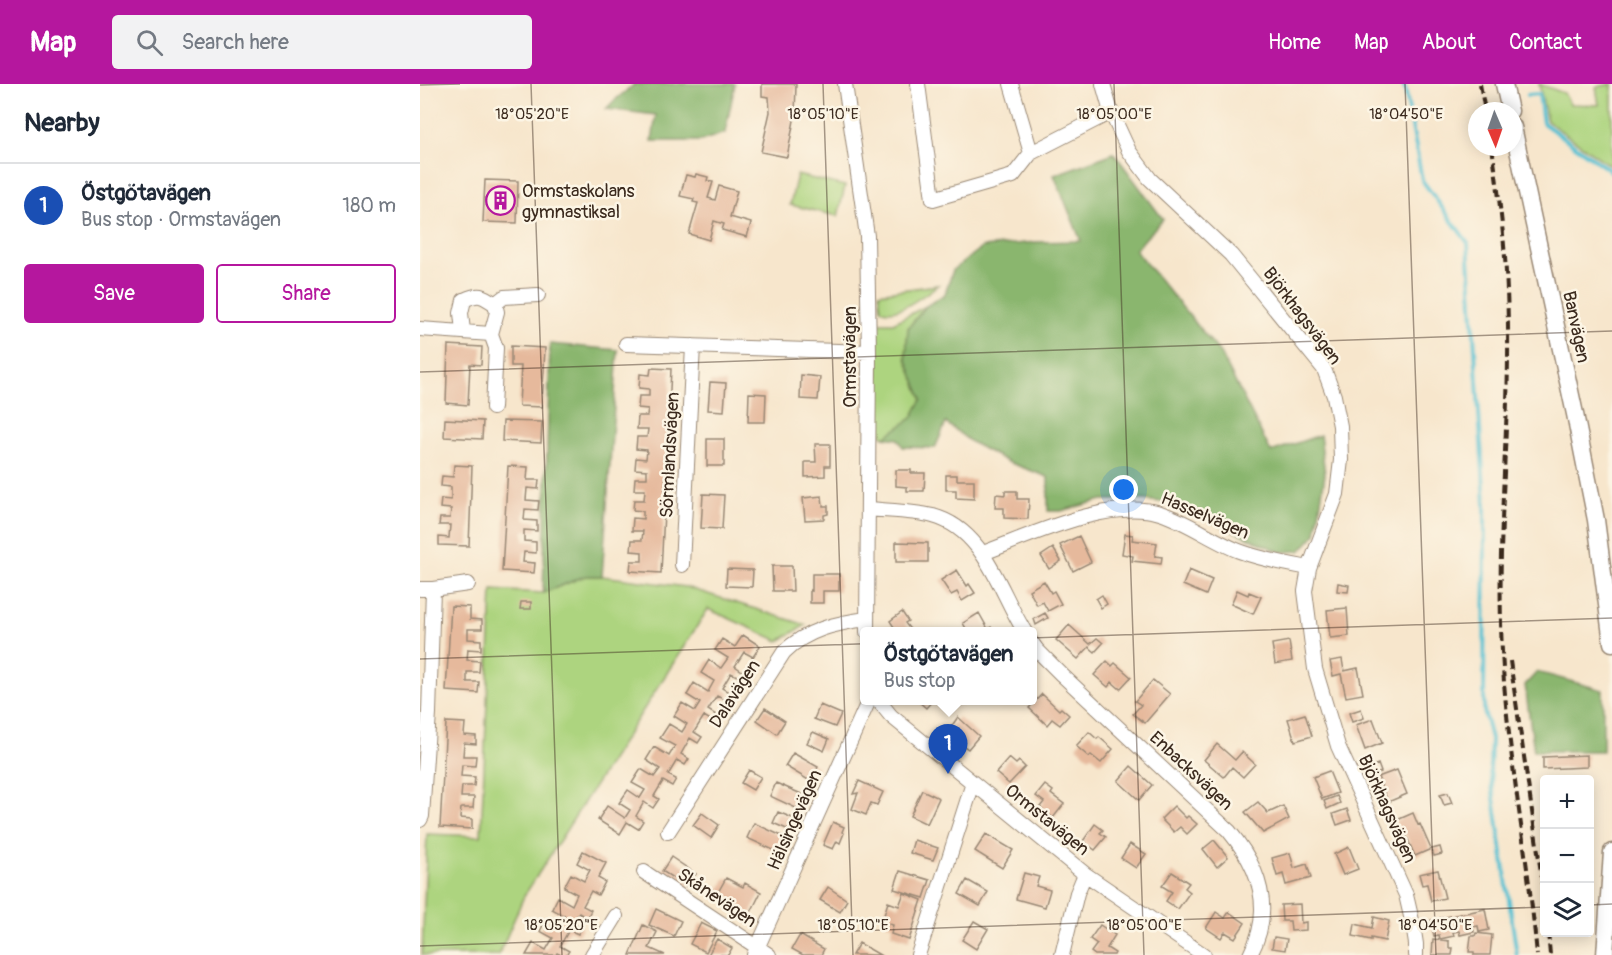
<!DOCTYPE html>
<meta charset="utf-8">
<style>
:root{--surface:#fff;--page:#f2f2f3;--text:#1f2937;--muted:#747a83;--line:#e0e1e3;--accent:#b5179e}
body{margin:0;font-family:Pangolin,sans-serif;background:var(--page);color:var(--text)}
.controls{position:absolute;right:18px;bottom:18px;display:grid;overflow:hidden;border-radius:6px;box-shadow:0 3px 15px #0003}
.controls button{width:54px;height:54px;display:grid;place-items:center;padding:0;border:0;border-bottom:2px solid var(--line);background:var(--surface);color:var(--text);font:30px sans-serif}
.compass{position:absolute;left:1048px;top:18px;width:54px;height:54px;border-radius:50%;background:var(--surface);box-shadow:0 3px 15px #0003;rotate:178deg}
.you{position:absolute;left:704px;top:406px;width:21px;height:21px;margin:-15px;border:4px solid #fff;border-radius:50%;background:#1a73e8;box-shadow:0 0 0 9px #1a73e833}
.badge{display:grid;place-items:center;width:39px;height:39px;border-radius:50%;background:var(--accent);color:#fff;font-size:20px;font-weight:700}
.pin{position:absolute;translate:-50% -50px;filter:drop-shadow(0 2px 3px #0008)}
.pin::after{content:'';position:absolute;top:32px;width:21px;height:18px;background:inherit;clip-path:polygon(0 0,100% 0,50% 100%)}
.popup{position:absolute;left:440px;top:543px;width:177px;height:78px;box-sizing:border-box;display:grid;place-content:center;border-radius:6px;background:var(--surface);filter:drop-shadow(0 2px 4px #0005);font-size:20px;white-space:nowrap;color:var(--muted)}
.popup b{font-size:22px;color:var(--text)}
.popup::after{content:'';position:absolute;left:50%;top:100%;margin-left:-12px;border:12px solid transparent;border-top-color:var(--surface)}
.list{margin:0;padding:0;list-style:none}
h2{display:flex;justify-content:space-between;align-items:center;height:78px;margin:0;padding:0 24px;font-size:26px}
h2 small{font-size:20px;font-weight:400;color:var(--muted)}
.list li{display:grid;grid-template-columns:39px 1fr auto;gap:18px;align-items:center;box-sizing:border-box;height:84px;padding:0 24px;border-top:2px solid var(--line)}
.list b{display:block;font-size:22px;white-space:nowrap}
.list p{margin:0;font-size:20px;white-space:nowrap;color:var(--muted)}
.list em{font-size:20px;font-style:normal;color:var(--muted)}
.actions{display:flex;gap:12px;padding:18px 24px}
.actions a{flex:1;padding:14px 0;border:2px solid var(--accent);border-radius:6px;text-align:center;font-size:21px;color:var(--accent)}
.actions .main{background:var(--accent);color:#fff}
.icon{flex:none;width:33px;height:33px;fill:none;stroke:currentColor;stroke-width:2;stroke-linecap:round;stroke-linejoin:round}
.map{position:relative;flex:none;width:1192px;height:871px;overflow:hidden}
header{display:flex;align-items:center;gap:36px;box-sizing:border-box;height:84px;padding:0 30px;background:var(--accent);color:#fff}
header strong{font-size:28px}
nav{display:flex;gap:33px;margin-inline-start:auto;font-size:21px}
.search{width:420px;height:54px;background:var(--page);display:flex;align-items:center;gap:15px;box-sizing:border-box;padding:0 21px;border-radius:6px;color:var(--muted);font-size:22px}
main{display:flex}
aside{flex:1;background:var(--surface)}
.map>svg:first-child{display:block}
</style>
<header>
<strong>Map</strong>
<div class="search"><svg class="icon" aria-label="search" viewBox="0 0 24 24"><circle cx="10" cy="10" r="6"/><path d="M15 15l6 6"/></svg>Search here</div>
<nav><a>Home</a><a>Map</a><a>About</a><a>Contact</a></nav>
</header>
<main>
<aside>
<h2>Nearby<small></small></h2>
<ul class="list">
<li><span class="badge" style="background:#1a4fb4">1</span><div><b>Östgötavägen</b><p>Bus stop · Ormstavägen</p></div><em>180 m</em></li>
</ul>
<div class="actions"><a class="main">Save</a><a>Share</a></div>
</aside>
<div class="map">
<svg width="1192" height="871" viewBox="0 0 1192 871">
<rect width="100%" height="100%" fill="#fcf5e5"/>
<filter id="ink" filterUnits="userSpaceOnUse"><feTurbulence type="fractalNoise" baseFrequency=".0167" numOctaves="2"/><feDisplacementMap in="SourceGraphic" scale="12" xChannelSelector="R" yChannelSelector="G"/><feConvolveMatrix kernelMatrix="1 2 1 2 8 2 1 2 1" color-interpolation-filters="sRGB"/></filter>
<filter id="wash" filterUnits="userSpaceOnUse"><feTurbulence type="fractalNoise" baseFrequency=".008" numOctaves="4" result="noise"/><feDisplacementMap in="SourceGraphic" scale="24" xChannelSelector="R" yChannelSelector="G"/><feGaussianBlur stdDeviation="1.35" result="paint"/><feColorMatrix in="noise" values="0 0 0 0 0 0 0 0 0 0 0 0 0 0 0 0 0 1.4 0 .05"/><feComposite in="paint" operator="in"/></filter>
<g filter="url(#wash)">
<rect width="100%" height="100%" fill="#f7e6cc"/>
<path fill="#add47f" stroke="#747f4e" stroke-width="1.5" d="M1119 0 1144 9 1150 20 1179 21 1176 3 1192 0V83L1127 37Z
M377 91 425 102 418 132 370 121Z
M518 201C506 210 476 234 461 225L459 209Z
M506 222 488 244 486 274 502 315 492 334 465 353 458 349 457 239H473Z
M165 492H182L266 503 386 541 359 557 288 525 104 812 79 871H2L7 750 61 752 72 506 123 509Z"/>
<path fill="#8ab66e" stroke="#627046" stroke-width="1.5" d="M215 0H315L305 49 281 57H232L236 31 186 25 195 16Z
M694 69 743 135 715 166 801 270 851 368 900 351 905 390 896 450 880 467 860 468 751 419 723 416H682L641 427H628V393L588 378 551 358 526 339 515 364 483 363 478 355 465 353 492 334 502 315 486 274 488 244 506 222 525 210 533 186 563 163 616 158 661 157 634 91Z
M130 260 198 266 182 492H165L123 509Z
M1117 588 1183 606V667H1114L1105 601Z"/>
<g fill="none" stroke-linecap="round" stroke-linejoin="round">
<path stroke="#55c0d1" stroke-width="4" d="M982 0 985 4 1002 96 1048 159 1065 420 1064 627 1071 655 1070 687 1097 871
M1108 11 1119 10 1123 39 1192 88"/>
</g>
<g id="blocks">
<path fill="#e6b99c" d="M342 0H376L375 31 367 73 341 68 350 28 349 13 342 12Z
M276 90 288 93 287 97 293 98 288 114 295 116 299 102 317 107 310 133 331 139 327 153 302 146 304 140 294 137 289 156 269 150 278 119 273 118 274 115 260 112 266 91 275 93Z
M65 96 98 97 97 139 63 138Z
M28 261 62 263 61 281 50 280 48 321 26 319Z
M91 262 125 264 122 323 99 322 101 282H91Z
M231 284 251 285 241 489 210 487 211 477H222V468L211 467 212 456H222L223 447H212L213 434 223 435V427L213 426 214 416H224L225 406H214L215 394H227V386L215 385 216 374 226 375 227 366 216 365 217 353H227L228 345H217L218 332H227L228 325 218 324 219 312H229V305L219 304 220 290 230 291Z
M381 291 400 293 398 316 380 315Z
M290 298 306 299 304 327 288 326Z
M329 309 346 310 345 338H328Z
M25 335 63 337 62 355 24 353Z
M83 337 122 338 121 359 82 357Z
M287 355H304V382H287Z
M395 360H410V382H405V392L385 393V378H396Z
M34 381 52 382 49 462 19 461V453L29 454 30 441H19L20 434H30L31 425 20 424 21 415 31 416V403L21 402 22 392 33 393Z
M88 382 108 383 107 396H119L118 405 107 404 106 416 119 417 118 426 105 425 104 436 117 437V447L104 446V457L116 458V469L104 468 103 478 115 479 114 489 82 487Z
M476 386H491V389H505L504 407H487V403L476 402Z
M526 391H537V396H554V415L536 414V406H526Z
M585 407H597V415H609L608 435 584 434V424H575L576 410 585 411Z
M283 410 304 411 302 445 281 444Z
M402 412 403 422H408V430L404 431V435L385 436 383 414Z
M705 450 713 451 712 456 737 459 735 472 742 473 741 480 712 477 713 472 702 470Z
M659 452 671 478 653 487 640 461Z
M476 458 508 459V478H476Z
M633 464 641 477 629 485 621 472Z
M352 482H372L373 507H353Z
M307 485 333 486 332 503 306 502Z
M537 486 547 502 549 500 555 509 542 517 537 508 531 511 521 496Z
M769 486 792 496 786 511 763 501Z
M392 490H419V507H403V519H390V506L392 507Z
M624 497 631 509 634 507 641 520 628 527 623 518 617 521 609 506Z
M918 499 929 501 928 508 917 507Z
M817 506 828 511 829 508 841 513 833 530 811 520Z
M682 511 687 520 681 524 676 515Z
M101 518H111V525H100Z
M31 522 50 523V535L62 536V545H48V555L61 556V566L48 565 47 576 60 577 59 588H47V598H59L58 609 26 607Z
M927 524 929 552 910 554 907 526Z
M482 528 488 537 485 539 492 548H473L476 546 470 537Z
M559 529 568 545 571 543 574 548H548L543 539Z
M625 529 628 534 616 541 614 535Z
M649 541 670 560 677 554 683 559 675 568 669 563 658 575 636 556Z
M323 551 340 562 333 573 324 568 315 582 322 587 319 593 311 589 302 604 310 609 305 616 297 612 288 626 296 631 292 637 284 632 274 648 282 653 278 659 270 654 261 670 269 675 265 681 257 676 248 691 256 695 252 702 243 697 234 712 239 715 233 724 224 718 216 732 223 737 218 745 207 738 200 750 178 736 187 722 205 734 210 726 199 719 208 706 220 714 225 706 212 699 221 685 234 693 240 685 226 676 234 663 249 672 255 662 240 654 249 640 262 648 267 640 254 632 262 619 275 627 280 619 267 611 274 599 288 608 294 597 281 589 289 576 301 584 308 574 295 566 302 555 315 563Z
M869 557 872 577 855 580 852 560Z
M922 575 924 587 938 584 943 610 926 613 921 590 913 592 910 577Z
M687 577 692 582 695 579 711 593 700 605 692 598 688 603 674 591Z
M733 596 750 610 725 639 713 630 721 621 715 617Z
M622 610 639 626 641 624 649 631 640 641 632 635 627 641 609 624Z
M497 616H513L506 624Z
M400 621 421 630 415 643 394 635Z
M345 624 365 637 357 650 337 636Z
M941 625 944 634 932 638 929 629Z
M885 630 892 652 875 657 868 635Z
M538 633 559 652 548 665 535 655 539 650 531 643Z
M953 635 962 659 945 666 936 641Z
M26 638 45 639 44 651 56 652V660L44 659 43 672H56L55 682 42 681 41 692 55 693 54 702H42L41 713H54L53 724H41L40 734 52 735V745L20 743Z
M393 648 409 655 404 667 387 659Z
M669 648 677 655 679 653 693 665 681 679 671 671 669 673 656 662Z
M797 660 815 676 822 668 835 680 823 693 812 683 804 693 784 676Z
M373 669 398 683 390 697 365 682Z
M1167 671V683L1123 685V673Z
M589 674 596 680 599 677 605 683 589 700 576 689Z
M958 680 961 688 948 693 945 685Z
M711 682 732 701 719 716 698 697Z
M329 686 341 693 333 706 321 699Z
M977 686 987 710 968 718 958 693Z
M909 687 918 709 902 715 893 693Z
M439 697 463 708 457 721 451 719 446 731 432 725 438 709 433 710Z
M356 699 386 712 380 726 350 712Z
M625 701 633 707 631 710 644 720 633 734 620 723 624 718 616 712Z
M502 706 519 714 507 740 490 732Z
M1028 709 1032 719 1024 721 1020 711Z
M917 712 920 719 907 725 904 717Z
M838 718 848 729 863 722 869 735 843 749 825 728Z
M754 722 766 734 768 732 777 740 767 750 760 743 754 748 741 735Z
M927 725 931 736 917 741 913 730Z
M358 728 375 735 369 746 353 739Z
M282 729 299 741 291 754 273 741Z
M993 729 998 741 1000 740 1011 765 995 772 985 749 981 751 975 737Z
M413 738 424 743 422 748 424 749 420 759 417 757 413 765 403 761Z
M334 739 366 754 360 769 327 754Z
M675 740 683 746 680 749 686 753 675 766 663 757Z
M566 750 593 766 582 784 555 767Z
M494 756 518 764 513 776 490 769Z
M794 756 808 773 797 783 783 765Z
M710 760 726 770 716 784 701 774Z
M929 763 938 785 923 791 914 770Z
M1020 763 1022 770 1014 772 1012 765Z
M163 767 186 779 178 794 185 798 178 811 171 807 163 822 171 826 167 834 159 829 153 839 162 844 158 850 149 846 140 862 149 867 146 871H141L137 869 136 871H106L113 859 126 866 133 854 120 847 127 834 140 841 145 832 132 825 138 813 152 821 157 810 144 803 151 790 164 797 170 786 157 779Z
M870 769 874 784 887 780 891 794 866 801 863 790 857 792 852 774Z
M251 773 276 790 267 803 242 787Z
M1018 786 1025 814 1011 817 1007 800 1002 801 999 790Z
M480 787 510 796 504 814 474 805Z
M752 788 769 799 765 804 770 808 758 825 746 817 752 808 742 802Z
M604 789 619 793 616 802 630 806 625 823 596 815Z
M306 794 323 803 325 799 341 808 330 830 296 812Z
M547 796 568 808 560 822 539 810Z
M408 803 427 816 420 828 400 816Z
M484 809 502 816 489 856 471 850 473 841 462 838 468 818 479 822Z
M880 820 881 839 886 838V846L871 847 870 837H862L861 821Z
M236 825 261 837 254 852 229 841Z
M1065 825 1069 846 1059 848 1058 842 1053 843 1054 848 1040 851 1039 847 1033 848 1034 852 1020 855 1019 851 1014 852 1011 836Z
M796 828 805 834 809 828 825 839 815 854 805 848 801 854 786 844Z
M954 833 969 837 965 857 951 854V856L933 852 935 840 952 844Z
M554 837 568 845 556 865 542 856Z
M281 839 297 847 286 868 270 860Z
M223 841 237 848 229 864 245 871H210Z
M680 841 695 851 687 864 695 869 694 871H675L671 868 677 860 670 855Z
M1056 849 1072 851 1070 871H1054V868H1049L1051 852H1055Z
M380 851 404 865 401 871H383L372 865Z
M854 853 867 855 865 866 852 864Z
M297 855 312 864 308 871H288Z
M1013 855 1029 857V864H1033L1032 871H1012Z
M439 859 460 871H432Z"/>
</g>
</g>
<g filter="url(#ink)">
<use href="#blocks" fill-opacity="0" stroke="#998875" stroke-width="1.5"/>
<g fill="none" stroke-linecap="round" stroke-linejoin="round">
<defs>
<path id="minor" d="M425 0 447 152 449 268 447 548
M498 0 513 115 593 92 611 69
M591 0 611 69 691 28
M683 0 691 28 709 67 730 95 811 171 904 285 914 312 920 342 921 376 917 410 889 484 885 507 895 585 918 662 986 811 993 841 996 860V871
M75 220 84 213 118 211
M0 245 71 250 77 228 75 220C62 211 59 209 44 216L41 229 43 247
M71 250 76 264 73 324
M206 260 449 268
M448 425C470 427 492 427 513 432 565 446 579 507 605 548
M563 469C612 451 688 414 740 429 769 438 794 458 822 468 844 476 867 480 889 484
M262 481 273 262
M0 505H13L48 500
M612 559 617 566 642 591 809 747C840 784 854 826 830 871
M458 616 471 632 665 790 784 871
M0 736 2 732 9 629 13 505
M248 748 364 568C386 546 416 539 447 535
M224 788 349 871
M172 871 196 832
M334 871 449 616
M498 871 553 699
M642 871 657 809 665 790"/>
<path id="tertiary" d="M1084 0 1090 27
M1093 43 1155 330 1176 436 1192 559
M1185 871 1192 768"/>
</defs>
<use href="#minor" stroke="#998875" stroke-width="16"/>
<use href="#tertiary" stroke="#998875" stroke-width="19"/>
<use href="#minor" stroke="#fff" stroke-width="14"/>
<use href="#tertiary" stroke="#fff" stroke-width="16"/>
<path stroke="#3b2a1e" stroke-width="4" stroke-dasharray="9 4.5" stroke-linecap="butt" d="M1060 0 1065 27
M1072 63C1079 111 1085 159 1087 207 1092 317 1078 428 1081 538 1083 650 1107 760 1117 871
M1090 577 1124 809
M1128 848 1130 871"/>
</g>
</g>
<path fill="none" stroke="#3b2a1e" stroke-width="1.5" stroke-opacity="0.45" d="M111 0 142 871M403 0 433 871M694 0 724 871M985 0 1016 871M0 1 40 0M0 288 1192 247M0 575 1192 534M1170 821 1192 820M0 862 1124 823"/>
<defs>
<symbol id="building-ring" viewBox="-11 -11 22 22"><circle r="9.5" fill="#fcf5e5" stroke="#b5179e" stroke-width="1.5"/><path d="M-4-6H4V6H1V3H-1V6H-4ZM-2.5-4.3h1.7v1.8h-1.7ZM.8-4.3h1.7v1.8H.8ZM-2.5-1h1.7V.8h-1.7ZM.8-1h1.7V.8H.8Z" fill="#b5179e"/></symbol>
</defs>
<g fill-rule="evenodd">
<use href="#building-ring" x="64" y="100" width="33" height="33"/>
</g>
<g text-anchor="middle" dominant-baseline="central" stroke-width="5" stroke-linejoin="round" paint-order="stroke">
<g font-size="18" fill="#3b2a1e" stroke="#fcf5e5" text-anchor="start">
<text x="102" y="107">Ormstaskolans<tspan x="102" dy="21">gymnastiksal</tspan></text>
</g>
<g font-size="18" fill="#3b2a1e" stroke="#fcf5e5">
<text transform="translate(882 232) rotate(53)">Björkhagsvägen</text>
<text transform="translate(1156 243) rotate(78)">Banvägen</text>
<text transform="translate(430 273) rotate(-90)">Ormstavägen</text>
<text transform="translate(250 371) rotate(-87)">Sörmlandsvägen</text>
<text transform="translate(785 432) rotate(23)">Hasselvägen</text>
<text transform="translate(315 610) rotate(-57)">Dalavägen</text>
<text transform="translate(771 687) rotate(43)">Enbacksvägen</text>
<text transform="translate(967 725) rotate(66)">Björkhagsvägen</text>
<text transform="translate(375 736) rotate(-66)">Hälsingevägen</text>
<text transform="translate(627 736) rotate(39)">Ormstavägen</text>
<text transform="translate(297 814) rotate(34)">Skånevägen</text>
</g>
</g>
<g font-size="15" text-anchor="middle" fill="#3b2a1e" stroke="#fcf5e5" stroke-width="5" stroke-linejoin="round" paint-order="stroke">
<text x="112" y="35">18°05'20"E</text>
<text x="403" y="35">18°05'10"E</text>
<text x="694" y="35">18°05'00"E</text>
<text x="986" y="35">18°04'50"E</text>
<text x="141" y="846">18°05'20"E</text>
<text x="433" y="846">18°05'10"E</text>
<text x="724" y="846">18°05'00"E</text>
<text x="1015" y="846">18°04'50"E</text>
</g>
</svg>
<div class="controls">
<button>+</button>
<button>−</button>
<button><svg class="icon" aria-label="layers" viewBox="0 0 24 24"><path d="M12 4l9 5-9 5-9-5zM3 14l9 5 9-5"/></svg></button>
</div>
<svg class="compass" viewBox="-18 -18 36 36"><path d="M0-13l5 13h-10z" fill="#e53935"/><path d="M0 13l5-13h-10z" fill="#747a83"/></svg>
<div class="you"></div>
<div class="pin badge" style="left:528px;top:690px;background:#1a4fb4">1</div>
<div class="popup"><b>Östgötavägen</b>Bus stop</div>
</div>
</main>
